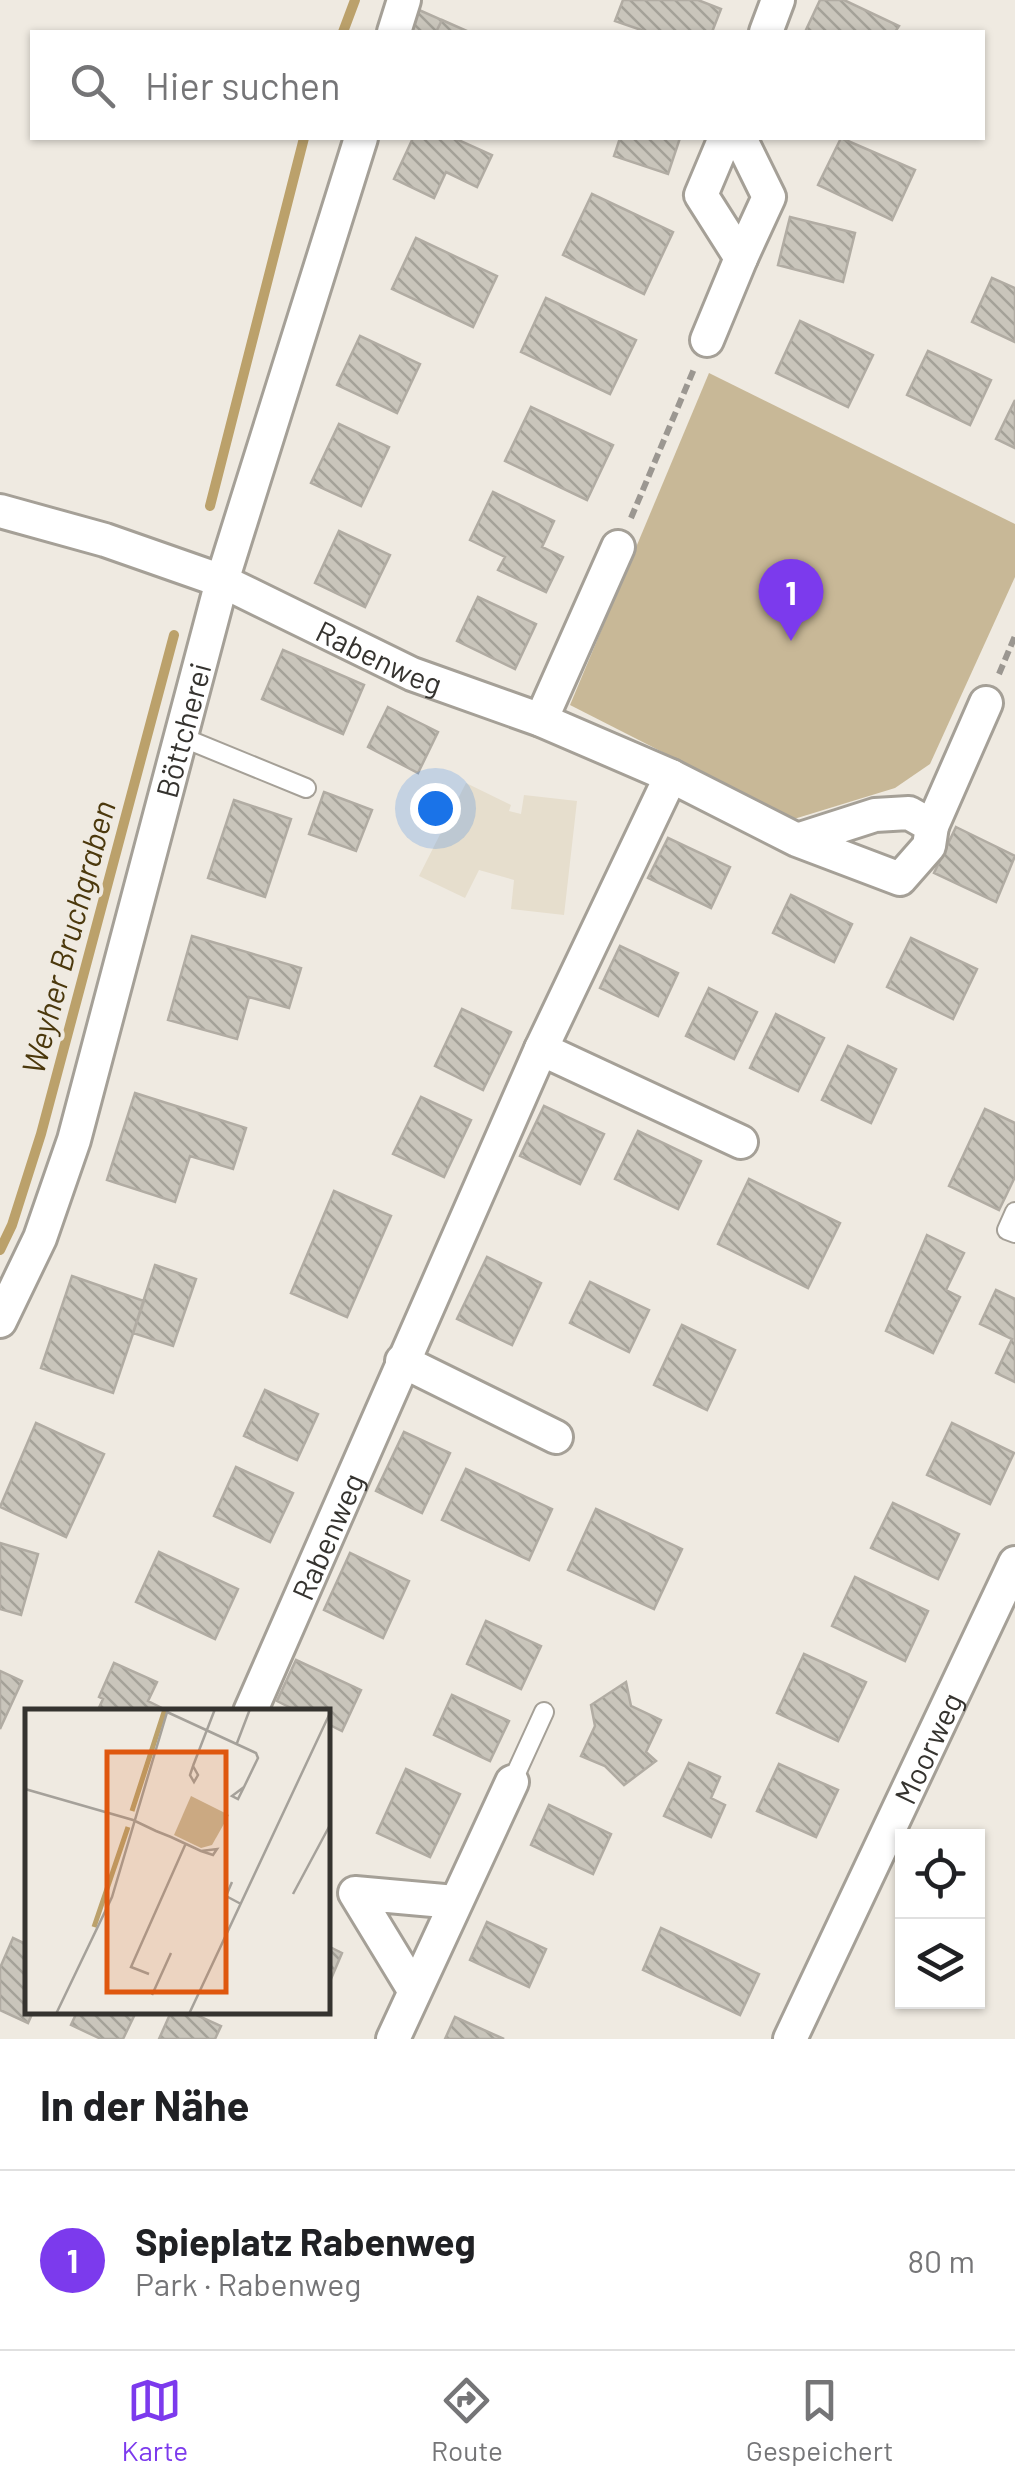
<!DOCTYPE html>
<html lang="de">
<meta charset="utf-8">
<style>
:root{--surface:#fff;--page:#f6f6f6;--text:#202124;--muted:#757577;--line:#e0e0e0;--accent:#7c3aed}
body{margin:0;font-family:Barlow,sans-serif;background:var(--page);color:var(--text)}
.controls{position:absolute;right:30px;bottom:30px;display:grid;overflow:hidden;border-radius:0px;box-shadow:0 2px 8px #0004}
.controls button{width:90px;height:90px;display:grid;place-items:center;padding:0;border:0;border-bottom:2px solid var(--line);background:var(--surface);color:var(--text);font:50px sans-serif}
.you{position:absolute;left:435px;top:808px;width:35px;height:35px;margin:-25px;border:8px solid #fff;border-radius:50%;background:#1a73e8;box-shadow:0 0 0 15px #1a73e833}
.badge{display:grid;place-items:center;width:65px;height:65px;border-radius:50%;background:var(--accent);color:#fff;font-size:32px;font-weight:700}
.pin{position:absolute;translate:-50% -82px;filter:drop-shadow(0 2px 5px #0008)}
.pin::after{content:'';position:absolute;top:52px;width:35px;height:30px;background:inherit;clip-path:polygon(0 0,100% 0,50% 100%)}
.list{margin:0;padding:0;list-style:none}
h2{display:flex;justify-content:space-between;align-items:center;height:130px;margin:0;padding:0 40px;font-size:42px}
h2 small{font-size:32px;font-weight:400;color:var(--muted)}
.list li{display:grid;grid-template-columns:65px 1fr auto;gap:30px;align-items:center;box-sizing:border-box;height:180px;padding:0 40px;border-top:2px solid var(--line)}
.list b{display:block;font-size:38px;white-space:nowrap}
.list p{margin:0;font-size:32px;white-space:nowrap;color:var(--muted)}
.list em{font-size:32px;font-style:normal;color:var(--muted)}
.icon{flex:none;width:55px;height:55px;fill:none;stroke:currentColor;stroke-width:2;stroke-linecap:round;stroke-linejoin:round}
.map{position:relative;flex:none;width:1015px;height:2039px;overflow:hidden}
.search{position:absolute;background:var(--surface);box-shadow:0 2px 8px #0004;left:30px;right:30px;top:30px;height:110px;display:flex;align-items:center;gap:25px;box-sizing:border-box;padding:0 35px;border-radius:0px;color:var(--muted);font-size:38px}
.sheet{height:310px;background:var(--surface)}
nav{display:flex;justify-content:space-around;align-items:center;box-sizing:border-box;height:140px;border-top:2px solid var(--line);background:var(--surface);font-size:28px;color:var(--muted)}
nav a{display:grid;justify-items:center;gap:5px}
nav .on{color:var(--accent)}
.map>svg:first-child{display:block}
</style>
<div class="map">
<svg width="1015" height="2039" viewBox="0 0 1015 2039">
<defs>
<pattern id="building-back-hatch" width="6" height="6" patternUnits="userSpaceOnUse" patternTransform="scale(2.5)"><rect width="6" height="6" fill="#c9c5bb"/><path d="M-1 5l2 2M0 0l6 6M5-1l2 2" fill="none" stroke="#a4a198"/></pattern>
</defs>
<rect width="100%" height="100%" fill="#efeae1"/>
<path fill="#e6decd" d="M466 783 511 805 509 811 521 814 524 795 577 801 564 915 511 909 514 880 479 870 465 898 419 876Z"/>
<path fill="#c8b897" d="M709 373 1015 524V577L930 764 895 788 794 819 570 705Z"/>
<g fill="none" stroke-linecap="round" stroke-linejoin="round">
<path stroke="#bba16b" stroke-width="10" d="M343 32 355 0
M210 506 304 138
M0 1250 12 1225 41 1134 174 635"/>
</g>
<path fill="url(#building-back-hatch)" stroke="#b1aca3" stroke-width="2.5" d="M623 0H698L721 9 712 32H647L615 21Z
M820 0H844L899 26 895 32H805Z
M419 10 442 20 436 32H411Z
M442 20 469 32H436Z
M413 138H454L492 155 477 187 446 172 434 198 394 179Z
M620 138H680L668 174 614 156Z
M841 138 915 170 892 220 818 185Z
M592 194 673 232 644 294 563 255Z
M790 217 855 233 843 282 778 265Z
M416 238 497 276 473 327 392 289Z
M992 278 1015 288V342L972 322Z
M546 298 636 340 610 394 521 352Z
M800 321 873 355 848 407 776 373Z
M360 336 420 364 397 413 337 385Z
M928 351 991 380 970 425 907 395Z
M1015 400V448L996 439Z
M531 407 613 445 587 500 505 461Z
M339 424 389 447 361 506 311 483Z
M493 492 554 521 542 547 563 557 546 592 498 570 505 557 470 540Z
M339 531 390 555 365 607 315 583Z
M478 597 536 624 515 669 457 641Z
M283 650 364 685 343 734 262 699Z
M388 707 438 732 418 773 368 747Z
M324 792 372 810 356 851 309 834Z
M234 800 291 819 265 897 208 878Z
M956 827 1015 856 996 902 934 873Z
M668 838 730 867 711 908 648 878Z
M791 895 852 924 834 962 773 933Z
M192 936 301 968 289 1008 249 997 237 1039 168 1020Z
M911 938 977 969 953 1019 887 987Z
M620 946 678 973 658 1016 600 988Z
M709 988 757 1012 734 1059 686 1036Z
M462 1009 511 1032 483 1090 435 1066Z
M776 1014 824 1038 798 1091 750 1068Z
M848 1046 896 1069 871 1123 822 1100Z
M135 1093 246 1128 233 1169 190 1156 175 1202 107 1180Z
M421 1097 471 1120 444 1177 393 1154Z
M544 1106 604 1134 580 1184 520 1156Z
M985 1109 1015 1123V1177L999 1210 949 1186Z
M638 1131 701 1161 678 1209 615 1179Z
M749 1179 840 1223 808 1288 718 1244Z
M334 1191 391 1216 347 1317 291 1293Z
M927 1235 964 1253 946 1290 960 1297 933 1353 886 1331Z
M487 1257 541 1283 512 1345 457 1319Z
M155 1265 196 1279 173 1346 133 1333Z
M72 1276 144 1301 113 1393 41 1368Z
M590 1282 649 1310 629 1352 570 1323Z
M996 1290 1015 1299V1382L996 1373 1012 1339 980 1324Z
M682 1325 735 1350 707 1410 654 1385Z
M265 1390 318 1414 297 1460 244 1436Z
M36 1423 104 1454 66 1537 0 1507Z
M952 1423 1014 1453 990 1504 927 1475Z
M404 1432 450 1453 422 1513 376 1491Z
M236 1467 293 1493 270 1542 214 1516Z
M466 1469 552 1509 529 1560 442 1520Z
M893 1503 959 1534 938 1579 871 1548Z
M596 1509 682 1549 654 1609 568 1570Z
M0 1543 38 1554 21 1615 0 1609Z
M159 1552 238 1589 215 1639 136 1602Z
M350 1553 409 1581 383 1638 324 1610Z
M855 1577 928 1611 905 1661 832 1626Z
M486 1621 541 1646 521 1689 467 1664Z
M804 1654 866 1682 838 1741 777 1713Z
M296 1660 361 1690 342 1731 328 1724V1712H299L277 1701Z
M114 1663 157 1682 148 1701 170 1712H97L103 1699 99 1697Z
M0 1671 22 1681 0 1729Z
M626 1682 631 1706 661 1720 646 1752 656 1761 624 1785 605 1766 581 1756 595 1726 591 1705Z
M452 1695 509 1721 490 1761 434 1735Z
M689 1763 720 1777 711 1798 725 1805 711 1837 664 1816Z
M779 1764 838 1790 816 1837 757 1811Z
M406 1769 460 1794 430 1857 377 1833Z
M549 1805 611 1834 593 1874 531 1845Z
M487 1922 546 1949 529 1987 470 1960Z
M661 1928 759 1974 740 2015 643 1970Z
M13 1938 28 1945V2012H33L28 2023 0 2010V1968Z
M328 1946 342 1953 328 1986Z
M77 2012H136L123 2039H101L71 2025Z
M171 2012H190L221 2026 215 2039H159Z
M455 2017 504 2039H445Z"/>
<g fill="none" stroke-linecap="round" stroke-linejoin="round">
<defs>
<path id="service" d="M179 736 306 788
M1015 1212 1007 1230 1015 1233
M512 1782 544 1712"/>
<g id="minor">
<path d="M394 32 404 0"/>
<path d="M766 32 778 0"/>
<path d="M725 138 701 195 741 258 769 197 740 138"/>
<path d="M707 340 741 258"/>
<path id="s1" d="M0 511 105 540 222 581 412 674 541 720 671 776 797 840 900 879 929 846 932 826 909 813 875 815 797 840"/>
<path d="M541 720 618 547"/>
<path d="M932 826 986 703"/>
<path d="M541 1049 741 1142"/>
<path id="s2" d="M0 1321 40 1238 74 1140 222 581 361 138"/>
<path d="M402 1361 556 1437"/>
<path id="s3" d="M250 1712 541 1049 671 776"/>
<path d="M414 1990 355 1893 455 1902"/>
<path d="M393 2039 512 1782"/>
<path id="s4" d="M790 2039 1015 1563"/>
</g>
</defs>
<use href="#service" stroke="#a5a097" stroke-width="22"/>
<use href="#minor" stroke="#a5a097" stroke-width="38"/>
<path stroke="#9b9791" stroke-width="6" stroke-dasharray="10 5" stroke-linecap="butt" d="M631 518 694 369
M999 674 1015 636"/>
<use href="#service" stroke="#fff" stroke-width="18"/>
<use href="#minor" stroke="#fff" stroke-width="32"/>
</g>
<g text-anchor="middle" dominant-baseline="central" stroke-width="8" stroke-linejoin="round" paint-order="stroke">
<g font-size="30" fill="#35332f" stroke="#efeae1">
<text stroke="none"><textPath href="#s1" startOffset="408">Rabenweg</textPath></text>
<text stroke="none"><textPath href="#s2" startOffset="620">Böttcherei</textPath></text>
<text stroke="none"><textPath href="#s3" startOffset="192">Rabenweg</textPath></text>
<text stroke="none"><textPath href="#s4" startOffset="322">Moorweg</textPath></text>
</g>
<g font-size="32" font-style="italic" fill="#4b380c" stroke="#efeae1">
<text transform="translate(67 937) rotate(-75)">Weyher Bruchgraben</text>
</g>
</g>
<g transform="translate(25 1709)">
<rect width="305" height="305" fill="#efeae1"/>
<path d="M166 87 204 106 187 136 176 139 149 126Z" fill="#c8b897"/>
<path fill="none" stroke="#bba16b" stroke-width="5" d="M107 102 140 0M69 218 103 118"/>
<path fill="none" stroke="#a5a19a" stroke-width="2.5" d="M142 3 231 44 233 49 219 78 213 90 207 87 219 78M212 34 225 0M168 57 190 0M168 57 173 66 169 73 165 66ZM0 80 108 111 131 122 146 128 176 142 188 146 192 140 176 142M207 173 201 187 216 195M268 185 305 116M124 265 106 258 161 134M127 286 146 244M31 305 87 188 143 0M164 305 305 4"/>
<path fill="#df570e" fill-opacity="0.15" stroke="#df570e" stroke-width="5" d="M82 43H201V283H82Z"/>
<rect width="305" height="305" fill="none" stroke="#35332f" stroke-width="5"/>
</g>
</svg>
<div class="controls">
<button><svg class="icon" aria-label="locate" viewBox="0 0 24 24"><circle cx="12" cy="12" r="6"/><path d="M12 2v4M12 18v4M2 12h4M18 12h4"/></svg></button>
<button><svg class="icon" aria-label="layers" viewBox="0 0 24 24"><path d="M12 4l9 5-9 5-9-5zM3 14l9 5 9-5"/></svg></button>
</div>
<div class="you"></div>
<div class="pin badge" style="left:791px;top:641px">1</div>
<div class="search"><svg class="icon" aria-label="search" viewBox="0 0 24 24"><circle cx="10" cy="10" r="6"/><path d="M15 15l6 6"/></svg>Hier suchen</div>
</div>
<section class="sheet">
<h2>In der Nähe<small></small></h2>
<ul class="list">
<li><span class="badge">1</span><div><b>Spieplatz Rabenweg</b><p>Park · Rabenweg</p></div><em>80 m</em></li>
</ul>
</section>
<nav>
<a class="on"><svg class="icon" aria-label="map" viewBox="0 0 24 24"><path d="M3 6l6-2 6 2 6-2v14l-6 2-6-2-6 2zM9 4v14M15 6v14"/></svg>Karte</a>
<a><svg class="icon" aria-label="directions" viewBox="0 0 24 24"><path d="M12 3l9 9-9 9-9-9zM9 14v-3h6M13 9l2 2-2 2"/></svg>Route</a>
<a><svg class="icon" aria-label="saved" viewBox="0 0 24 24"><path d="M7 4h10v16l-5-4-5 4z"/></svg>Gespeichert</a>
</nav>
